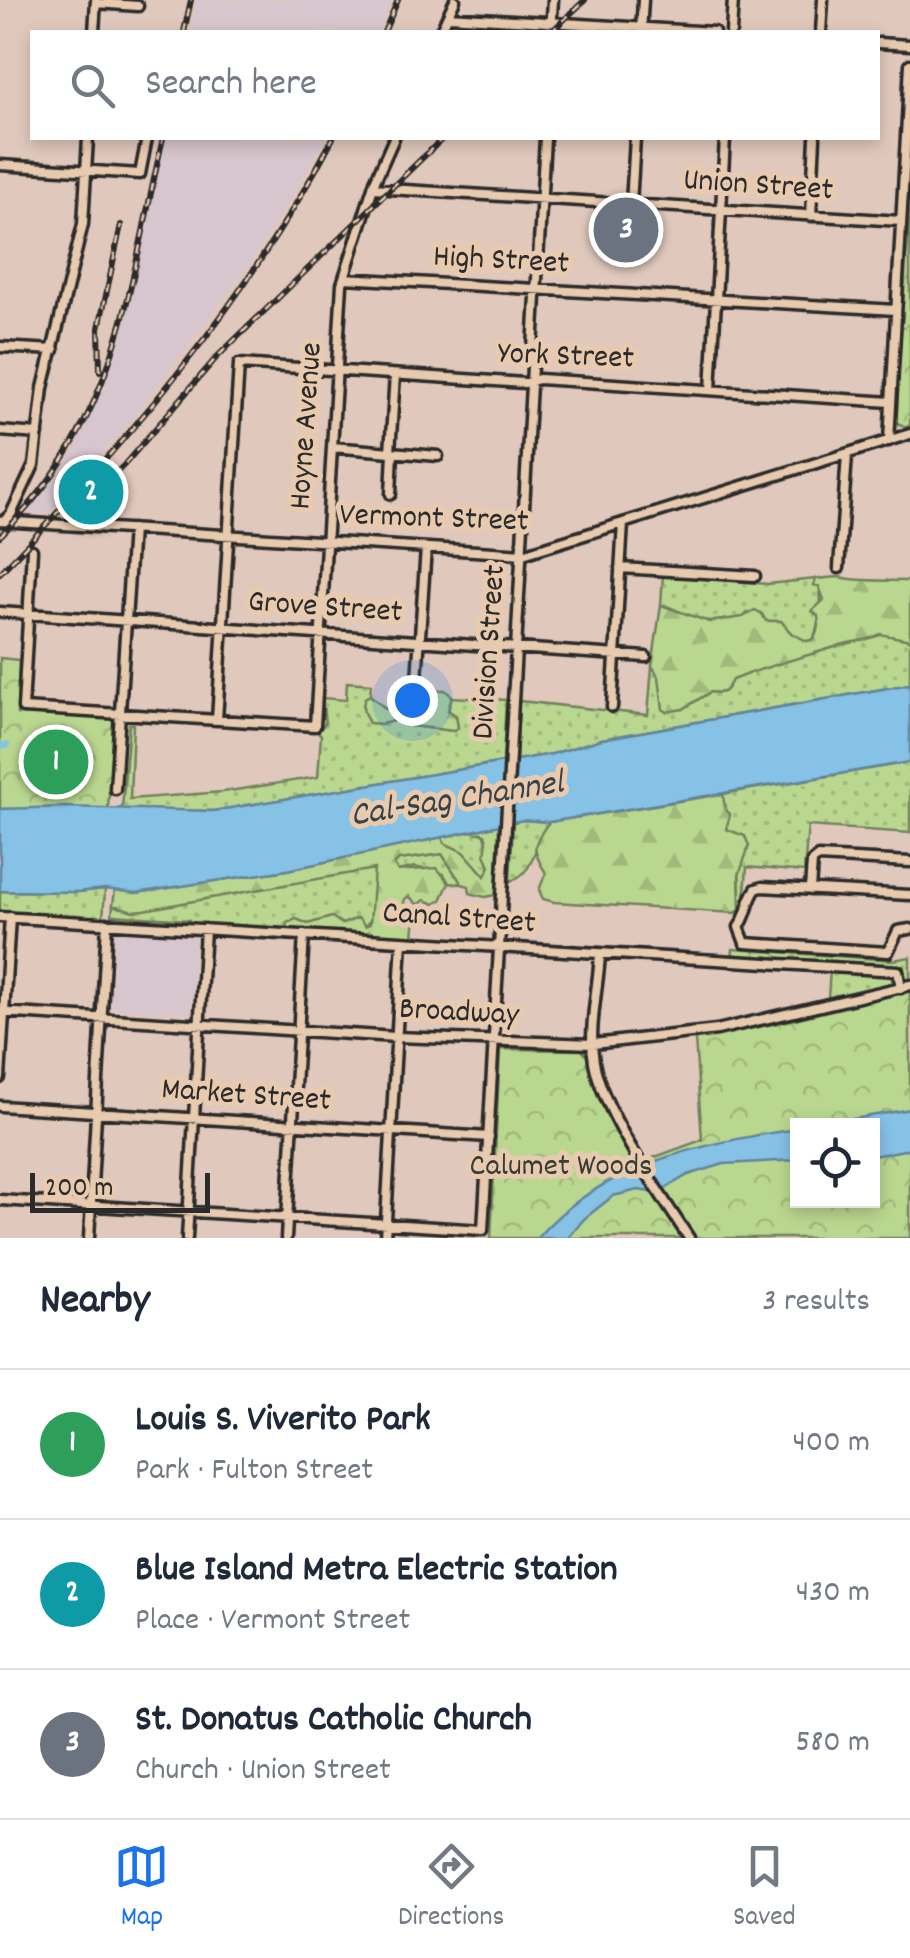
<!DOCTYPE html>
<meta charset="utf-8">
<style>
:root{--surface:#fff;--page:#f6f6f7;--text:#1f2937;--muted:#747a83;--line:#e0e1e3;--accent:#1a73e8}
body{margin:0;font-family:Dekko,sans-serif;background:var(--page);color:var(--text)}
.controls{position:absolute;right:30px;bottom:30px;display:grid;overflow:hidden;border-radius:0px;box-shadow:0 5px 15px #0003}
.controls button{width:90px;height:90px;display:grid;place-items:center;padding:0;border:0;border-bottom:2px solid var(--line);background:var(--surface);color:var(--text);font:50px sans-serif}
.scale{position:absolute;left:30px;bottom:25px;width:180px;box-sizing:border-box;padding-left:10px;border:5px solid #2b2b2b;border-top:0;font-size:28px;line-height:35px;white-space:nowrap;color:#2b2b2b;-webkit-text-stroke:8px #e8caaf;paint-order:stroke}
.you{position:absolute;left:412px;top:700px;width:35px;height:35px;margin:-25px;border:8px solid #fff;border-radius:50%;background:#1a73e8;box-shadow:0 0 0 15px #1a73e833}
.badge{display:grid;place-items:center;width:65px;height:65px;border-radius:50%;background:var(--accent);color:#fff;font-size:32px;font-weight:700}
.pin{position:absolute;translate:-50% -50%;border:5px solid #fff;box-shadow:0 2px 10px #0006}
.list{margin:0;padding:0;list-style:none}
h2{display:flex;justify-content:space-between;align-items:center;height:130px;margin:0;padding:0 40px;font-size:42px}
h2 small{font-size:32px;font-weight:400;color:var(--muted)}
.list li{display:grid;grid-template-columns:65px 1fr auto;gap:30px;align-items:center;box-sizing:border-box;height:150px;padding:0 40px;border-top:2px solid var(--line)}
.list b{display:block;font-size:38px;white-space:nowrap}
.list p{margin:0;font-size:32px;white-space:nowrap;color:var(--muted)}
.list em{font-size:32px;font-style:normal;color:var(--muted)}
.icon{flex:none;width:55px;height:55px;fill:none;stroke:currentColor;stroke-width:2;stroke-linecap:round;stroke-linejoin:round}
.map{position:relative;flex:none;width:910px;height:1238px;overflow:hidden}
.search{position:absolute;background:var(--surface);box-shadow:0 5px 15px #0003;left:30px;right:30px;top:30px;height:110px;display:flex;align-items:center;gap:25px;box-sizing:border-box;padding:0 35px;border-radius:0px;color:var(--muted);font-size:38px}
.sheet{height:580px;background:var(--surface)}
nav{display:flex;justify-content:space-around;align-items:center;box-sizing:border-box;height:140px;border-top:2px solid var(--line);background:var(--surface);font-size:28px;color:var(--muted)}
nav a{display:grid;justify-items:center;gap:5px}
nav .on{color:var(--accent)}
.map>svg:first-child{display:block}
</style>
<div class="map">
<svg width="910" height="1238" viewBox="0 0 910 1238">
<defs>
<pattern id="grass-dots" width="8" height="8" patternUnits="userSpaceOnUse" patternTransform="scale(2.5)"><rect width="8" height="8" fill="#bad78f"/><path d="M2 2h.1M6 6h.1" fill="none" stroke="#a0b97c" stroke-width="1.8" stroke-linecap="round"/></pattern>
<pattern id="forest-firs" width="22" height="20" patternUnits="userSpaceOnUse" patternTransform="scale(2.5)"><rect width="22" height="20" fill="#bad78f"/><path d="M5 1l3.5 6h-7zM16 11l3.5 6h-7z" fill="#a0b97c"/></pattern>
<pattern id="park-crowns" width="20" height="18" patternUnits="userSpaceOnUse" patternTransform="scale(2.5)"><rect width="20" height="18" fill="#bad78f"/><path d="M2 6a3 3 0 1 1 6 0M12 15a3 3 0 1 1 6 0" fill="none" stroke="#a0b97c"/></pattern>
</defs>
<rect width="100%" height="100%" fill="#e0c8bd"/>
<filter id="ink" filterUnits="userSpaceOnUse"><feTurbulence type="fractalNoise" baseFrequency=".01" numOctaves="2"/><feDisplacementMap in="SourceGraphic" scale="20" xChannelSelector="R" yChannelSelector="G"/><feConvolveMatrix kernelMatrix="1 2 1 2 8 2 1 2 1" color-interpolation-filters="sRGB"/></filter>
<g filter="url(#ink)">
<path fill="#d7c6cd" d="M197 0H392L378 32H190Z
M165 138H326L254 258 116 439 48 515 26 513 73 453 107 380Z
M115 931 195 936 191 1013 110 1008Z"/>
<path fill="url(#grass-dots)" stroke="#72815d" stroke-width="2.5" d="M663 574 767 584 816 579 814 585 819 586C824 605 818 621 814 639L807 642 791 633 781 621H766L748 612 744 617C726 620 710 624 692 618 681 614 673 606 661 605Z
M888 633 910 640V684L602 739 552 754 516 760 519 701 648 715 652 666 683 709 710 692C724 693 725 694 732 680L774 663Z
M347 682 371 684 370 695 365 698 381 724 400 719 411 726 454 731 458 728 456 716 448 710 451 697 506 700 503 762 213 811 122 809 129 724H133L130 799 223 792 318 777 321 735 318 732 325 723 322 698 346 700Z
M910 762V833L808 826 804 872 747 867 744 907 740 910C740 882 740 859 733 833L726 829 723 794Z
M523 820 549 822C533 842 537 873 510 881L513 822Z
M472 831 485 834C487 841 490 866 489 874L485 876 464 852 444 844 442 837Z
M442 854 462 884 449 883 444 874 415 867 398 871 393 865 398 860Z
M369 869 376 871 371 919 365 926 361 923 341 924 332 917 308 924 296 919 287 923 288 930 193 925 189 920 112 915 113 905 121 908Z
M105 889 103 920 0 913V891L77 892Z
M733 949 893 960 910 957V978H905L904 971 895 966 732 957Z
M830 970 890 973 893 983 828 998Z"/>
<path fill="url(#forest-firs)" stroke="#72815d" stroke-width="2.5" d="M838 577C862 582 884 580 910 581V640L880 634C868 642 855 640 841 645 805 657 768 665 732 680 725 694 724 693 710 692L683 709 667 712 663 709 659 677 652 666 661 605 709 622 743 617 755 610 762 614 766 621H781L791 633 807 641 814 639 819 626 818 616 812 611 824 600 819 586 814 585 816 579Z
M427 690H445L452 696 448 710 456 716 458 728 454 731 411 726 400 719 381 724 369 723C364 714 361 708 365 698L370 695 386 709 406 710 411 701 418 700Z
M723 794 725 809 730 815 726 829 745 836 749 846 739 875 740 910 735 913 554 902 543 899 539 890 546 873C531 850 532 844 549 822Z
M499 825 496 895 485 897 470 893 469 886 462 884 442 854 399 860 394 865 398 871 437 868 449 883 441 900 434 904 425 900 418 905 409 896 404 900 405 910 415 915 413 937 288 930 287 923 296 919 308 924 332 917 342 924 358 918 365 926 370 924 374 869 144 910 133 911 113 905 115 890 136 893 287 870 442 837 444 843 464 852 485 876 490 866 485 854 487 841 485 834 472 831Z"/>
<path fill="url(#park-crowns)" stroke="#72815d" stroke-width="2.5" fill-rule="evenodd" d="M910 204V426L906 427 895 422Z
M0 658 19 660 17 714 114 718 108 808 0 809Z
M910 991V1238H491L500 1049 582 1050 591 1062 595 1082 636 1164 702 1140 695 1039 774 1024ZM798 1126H872V1200H798Z"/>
<path fill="#86c1e6" stroke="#62859b" stroke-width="2.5" d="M910 684V762L549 822 523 820 287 870 136 893 105 889 77 892 0 891V809L66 807 213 811 552 754 602 739Z
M910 1109V1149L873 1156 872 1126 819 1125Z
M797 1129V1160L724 1164 688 1175 657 1193 638 1190 613 1196 584 1219 568 1238H537C599 1165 706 1142 797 1129Z"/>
<path fill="#e0c8bd" d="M516 755 512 827 499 830 503 757Z"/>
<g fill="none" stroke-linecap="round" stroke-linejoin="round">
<path stroke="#86c1e6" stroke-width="6" d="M0 747 7 745"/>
<defs>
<path id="minor" d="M96 3 138 6
M448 16 714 32
M94 32 96 0
M440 32 455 0
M551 32 553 0
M641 32 643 0
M731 32 733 0
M821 32 823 0
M878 43 910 45
M0 165 140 174 147 138
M373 188 901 221
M631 204 635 138
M811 216 815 138
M344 278 896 310
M0 347 54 350
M711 390 725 138
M0 431 38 434
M889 441 910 64
M332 447 438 456
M390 452 395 375
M391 494 393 452
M0 521 523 554 910 434
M4 521 11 514 34 465 43 388 83 224 88 138
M32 550 23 708 315 726 342 284 375 181 394 138
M620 568 755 576
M839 568 847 455
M0 612 646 657
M416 694 426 548
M612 707 623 523
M217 720 239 364 525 383 539 379 891 402
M115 789 132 529
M810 890 812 862 818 857 910 862
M910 895 762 887 756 889C747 901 748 915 739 927L745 943 888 952 898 931 910 929
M0 917 898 971 901 988
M600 955C598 989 588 1028 594 1062 602 1110 661 1196 689 1238
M0 1012 396 1037 593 1044 717 1030 910 985
M0 1078 10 917
M0 1106 489 1137
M0 1200 483 1230 545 138
M89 1238 107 923
M187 1238 205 929
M286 1238 304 935
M385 1238 402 941"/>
</defs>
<use href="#minor" stroke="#2b2b2b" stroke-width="15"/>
<use href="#minor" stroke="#e8caaf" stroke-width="8"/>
<defs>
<path id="rail" d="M184 32 191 0
M384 32 398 0
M551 32 585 0
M100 371 99 328 121 225
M80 509 124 465 217 357 443 138
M0 536C119 422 128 289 163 138
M0 573C128 441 247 302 333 138"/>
</defs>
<use href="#rail" stroke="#2b2b2b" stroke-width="6"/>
<use href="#rail" stroke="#e8caaf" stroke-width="2.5" stroke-dasharray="8" stroke-linecap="butt"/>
</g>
</g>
<g text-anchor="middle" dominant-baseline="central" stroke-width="10" stroke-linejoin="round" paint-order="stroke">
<g font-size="32" fill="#2b2b2b" stroke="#e8caaf">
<text transform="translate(758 187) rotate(4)">Union Street</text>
<text transform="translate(501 262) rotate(3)">High Street</text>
<text transform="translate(566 358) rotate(2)">York Street</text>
<text transform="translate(308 426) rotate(-86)">Hoyne Avenue</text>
<text transform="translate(434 520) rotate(2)">Vermont Street</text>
<text transform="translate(325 609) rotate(4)">Grove Street</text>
<text transform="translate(491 652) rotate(-86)">Division Street</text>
<text transform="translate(459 920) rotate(4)">Canal Street</text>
<text transform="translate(459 1014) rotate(3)">Broadway</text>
<text transform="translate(246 1097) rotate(4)">Market Street</text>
</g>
<g font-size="32" fill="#393c35" stroke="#e8caaf">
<text x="561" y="1168">Calumet Woods</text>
</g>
<g font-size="35" font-style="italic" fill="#394247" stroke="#e8caaf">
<text transform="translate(457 801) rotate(-9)">Cal-Sag Channel</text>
</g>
</g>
</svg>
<div class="controls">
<button><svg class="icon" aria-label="locate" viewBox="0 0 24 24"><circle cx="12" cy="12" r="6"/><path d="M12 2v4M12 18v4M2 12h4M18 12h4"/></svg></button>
</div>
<div class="scale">200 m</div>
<div class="you"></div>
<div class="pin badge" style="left:56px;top:762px;background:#2e9e5b">1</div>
<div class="pin badge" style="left:91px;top:492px;background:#0f9aa8">2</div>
<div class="pin badge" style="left:626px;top:230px;background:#6b7280">3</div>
<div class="search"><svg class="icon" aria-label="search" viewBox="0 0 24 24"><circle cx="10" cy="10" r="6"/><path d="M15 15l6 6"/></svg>Search here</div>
</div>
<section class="sheet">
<h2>Nearby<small>3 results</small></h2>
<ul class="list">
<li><span class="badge" style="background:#2e9e5b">1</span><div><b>Louis S. Viverito Park</b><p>Park · Fulton Street</p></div><em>400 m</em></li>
<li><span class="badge" style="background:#0f9aa8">2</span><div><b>Blue Island Metra Electric Station</b><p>Place · Vermont Street</p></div><em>430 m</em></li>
<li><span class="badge" style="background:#6b7280">3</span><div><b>St. Donatus Catholic Church</b><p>Church · Union Street</p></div><em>580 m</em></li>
</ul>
</section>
<nav>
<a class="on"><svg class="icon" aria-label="map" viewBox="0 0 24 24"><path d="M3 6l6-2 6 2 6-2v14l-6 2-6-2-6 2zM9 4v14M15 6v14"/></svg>Map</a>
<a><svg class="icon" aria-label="directions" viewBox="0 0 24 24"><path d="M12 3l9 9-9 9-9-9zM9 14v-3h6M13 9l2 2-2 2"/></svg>Directions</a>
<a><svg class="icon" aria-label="saved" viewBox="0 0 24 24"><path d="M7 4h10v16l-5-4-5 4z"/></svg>Saved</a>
</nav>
